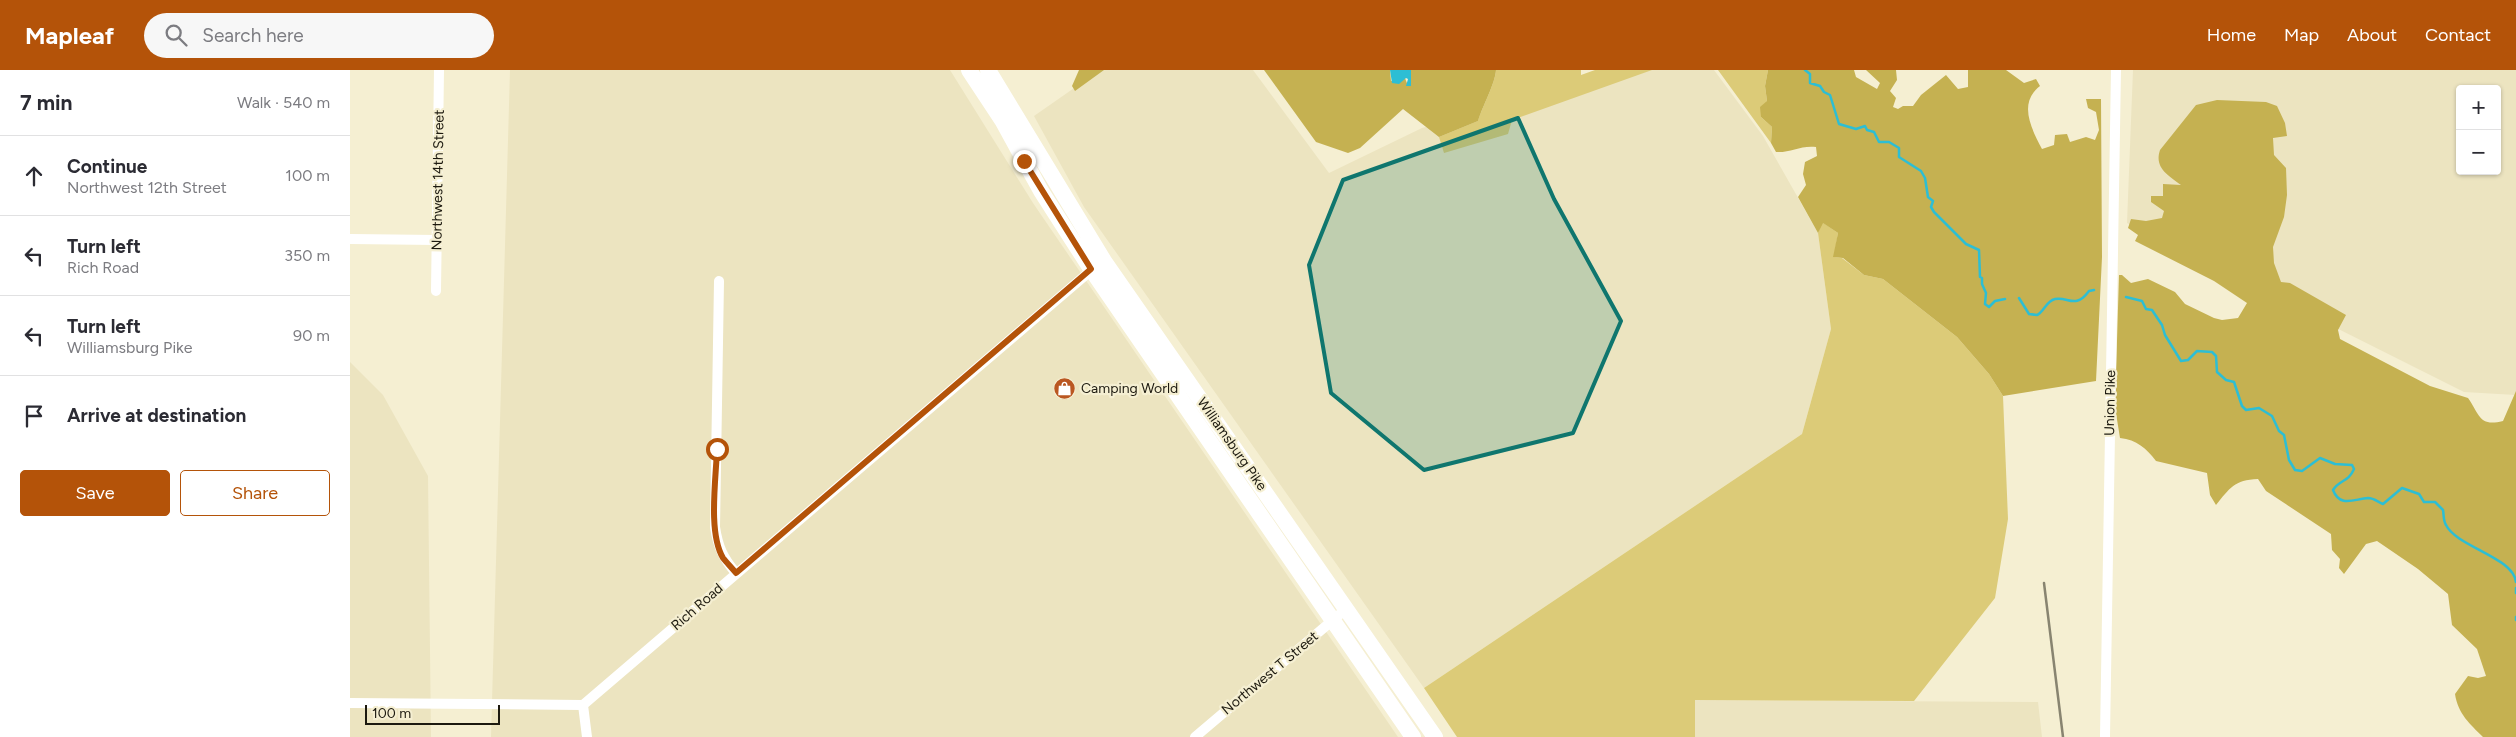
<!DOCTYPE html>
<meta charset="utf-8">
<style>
:root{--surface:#fff;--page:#f7f7f7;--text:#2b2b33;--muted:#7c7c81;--line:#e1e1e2;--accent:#b45309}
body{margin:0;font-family:Figtree,sans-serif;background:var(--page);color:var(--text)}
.controls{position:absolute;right:15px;top:15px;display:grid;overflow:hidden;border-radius:5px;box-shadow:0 1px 4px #0004}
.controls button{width:45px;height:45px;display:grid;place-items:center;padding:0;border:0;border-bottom:1px solid var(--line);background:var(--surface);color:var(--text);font:25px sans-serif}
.scale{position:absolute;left:15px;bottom:12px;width:135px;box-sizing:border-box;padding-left:5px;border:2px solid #1c190f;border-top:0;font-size:14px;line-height:18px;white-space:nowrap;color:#1c190f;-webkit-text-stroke:4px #f5efd2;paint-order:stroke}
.stop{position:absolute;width:15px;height:15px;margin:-11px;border:4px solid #b45309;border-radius:50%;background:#fff}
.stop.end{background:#b45309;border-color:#fff;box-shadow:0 1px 5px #0008}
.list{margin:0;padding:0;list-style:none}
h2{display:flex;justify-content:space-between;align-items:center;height:65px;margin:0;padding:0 20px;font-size:21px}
h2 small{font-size:16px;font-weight:400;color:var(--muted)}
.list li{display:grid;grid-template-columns:32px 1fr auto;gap:15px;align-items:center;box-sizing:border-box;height:80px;padding:0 20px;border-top:1px solid var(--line)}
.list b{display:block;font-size:19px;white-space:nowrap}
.list p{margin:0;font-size:16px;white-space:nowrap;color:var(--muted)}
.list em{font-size:16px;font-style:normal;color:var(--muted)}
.actions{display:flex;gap:10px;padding:15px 20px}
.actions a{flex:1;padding:11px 0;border:1px solid var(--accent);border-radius:5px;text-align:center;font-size:18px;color:var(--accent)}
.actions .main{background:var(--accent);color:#fff}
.icon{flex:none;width:28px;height:28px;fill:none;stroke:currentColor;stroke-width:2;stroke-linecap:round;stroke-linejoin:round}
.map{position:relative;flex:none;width:2166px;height:667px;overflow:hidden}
header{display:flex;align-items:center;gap:30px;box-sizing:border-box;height:70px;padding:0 25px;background:var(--accent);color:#fff}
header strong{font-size:24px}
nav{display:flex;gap:28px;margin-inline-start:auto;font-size:18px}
.search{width:350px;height:45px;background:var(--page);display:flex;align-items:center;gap:12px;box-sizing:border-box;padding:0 18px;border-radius:28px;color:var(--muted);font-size:19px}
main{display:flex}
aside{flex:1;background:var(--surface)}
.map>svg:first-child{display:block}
</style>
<header>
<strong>Mapleaf</strong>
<div class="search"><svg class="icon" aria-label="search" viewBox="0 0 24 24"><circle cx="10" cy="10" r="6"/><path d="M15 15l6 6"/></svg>Search here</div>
<nav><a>Home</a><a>Map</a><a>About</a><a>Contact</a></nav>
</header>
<main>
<aside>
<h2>7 min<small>Walk · 540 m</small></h2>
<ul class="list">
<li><svg class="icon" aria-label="ahead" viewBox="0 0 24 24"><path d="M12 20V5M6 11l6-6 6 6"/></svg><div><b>Continue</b><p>Northwest 12th Street</p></div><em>100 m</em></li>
<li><svg class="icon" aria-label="left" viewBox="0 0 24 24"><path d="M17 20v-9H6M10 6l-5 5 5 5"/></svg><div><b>Turn left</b><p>Rich Road</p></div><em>350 m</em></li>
<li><svg class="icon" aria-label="left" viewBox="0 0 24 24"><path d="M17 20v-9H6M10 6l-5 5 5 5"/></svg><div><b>Turn left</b><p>Williamsburg Pike</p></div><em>90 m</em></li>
<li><svg class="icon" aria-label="arrive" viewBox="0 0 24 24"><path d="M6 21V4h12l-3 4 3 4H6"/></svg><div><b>Arrive at destination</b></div></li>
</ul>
<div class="actions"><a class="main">Save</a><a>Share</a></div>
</aside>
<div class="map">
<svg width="2166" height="667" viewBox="0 0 2166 667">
<rect width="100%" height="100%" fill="#f5efd2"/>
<path fill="#ece4c0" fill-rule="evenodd" d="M160 0H600L683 133 1048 667H141Z
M750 0H903L979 103 1072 58 1293 0H1364L1413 66 1468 163 1481 259 1452 364 1074 618 734 137 684 46Z
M1783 0H2166V325L2114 322 1777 153ZM2110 19H2147V101H2110Z
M0 292 33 325 78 406 81 667H0Z
M1345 630 1688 632 1692 667H1345Z"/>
<path fill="#dccb78" d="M1146 0H1231V5L1245 0H1302L1162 50 1158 64 1094 83 1089 67 1128 51C1133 35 1145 14 1146 0Z
M1368 0H1418L1415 16 1417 31 1411 47 1422 57 1421 73Z
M1472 152 1488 163 1484 187 1492 188 1514 205 1533 209 1607 267 1639 304 1653 326 1658 449 1645 528 1564 631 1345 630V667H1107L1074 618 1452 364 1481 259 1468 163Z"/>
<path fill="#c5b151" d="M729 0H754L725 21 722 16Z
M914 0H1040L1041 11 1055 8 1058 16 1061 0H1146C1145 14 1133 35 1128 51L1089 67 1053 39 1010 78 998 83 966 72Z
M1418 0H1504L1506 7 1527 19 1530 13 1516 0H1546L1547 10 1540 21 1546 28 1543 37 1548 39 1553 36H1563L1571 25 1596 5 1608 19 1618 17V0H1656L1674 13 1686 9 1690 16C1668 33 1681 58 1692 79L1704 75 1705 65 1717 64 1720 72 1736 67 1745 70 1749 60 1746 42 1738 38 1736 29H1751L1752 187 1746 311 1653 326 1639 304 1607 267 1533 209 1514 205 1493 188 1483 187 1488 163 1473 153 1468 163 1448 127 1456 115 1453 104 1455 92 1467 86 1466 77C1451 75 1440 83 1426 82L1421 73 1422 57 1411 47 1410 37 1417 31 1415 16Z
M1867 30 1916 32 1927 36 1935 53 1937 66 1923 68 1924 85 1936 98 1937 125 1934 147 1923 177 1924 193 1931 212 1940 213 1996 245 1988 260 1990 269 2080 316 2118 328C2130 345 2129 357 2153 351L2166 321V667H2133C2120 654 2108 644 2105 624L2118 606 2128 608 2136 606 2127 579 2102 555 2098 524 2068 499 2027 471 2016 474 1994 504 1989 498 1990 489 1982 480 1981 464 1916 421 1908 409C1884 410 1880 418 1866 435L1860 425 1857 403 1806 391C1796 378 1787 370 1770 368L1765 337 1769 205H1772L1781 213 1798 209 1825 222 1835 234 1864 248 1872 250 1888 248 1897 233 1864 211 1785 171 1788 165 1778 158 1781 149 1796 151 1812 148 1814 141 1801 132V126H1813V114L1831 115C1818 105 1804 98 1810 80L1846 35Z"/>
<path fill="#2dbed4" d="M1040 0H1061V16H1056L1058 9 1056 8 1049 14 1042 13Z"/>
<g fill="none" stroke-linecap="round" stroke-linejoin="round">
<path stroke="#2dbed4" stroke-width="2.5" d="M1455 0 1460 4V13L1470 16 1474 22 1480 25 1489 54 1506 59 1515 56 1517 60 1524 62 1529 72H1539L1549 78V87L1571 101 1575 108 1578 127 1583 131 1581 137 1584 142 1616 174 1629 180 1630 207 1632 208V214L1636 223 1635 234 1639 237 1645 231 1655 229
M1776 227 1792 231 1796 239 1802 240 1812 255 1815 265 1831 291 1838 290 1847 281 1862 282 1866 286 1867 302 1876 310 1884 312 1892 336 1896 340 1909 338 1922 346 1929 361 1934 365 1939 390 1945 400 1952 401 1970 388 1985 394 2002 395 2004 399C1998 413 1990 409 1983 420 1990 438 2004 429 2018 428 2024 428 2028 432 2033 434L2052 418 2069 424 2074 432H2085L2093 440C2094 445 2093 450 2096 455 2107 477 2163 487 2166 512
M1669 228 1679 244 1687 245C1694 242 1696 231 1705 229 1718 226 1725 240 1739 221L1744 220
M2166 518V523
M2166 547V550"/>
<path stroke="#fff" stroke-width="10" d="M0 169 87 170
M369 211 365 457C368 477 373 488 386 503
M86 221 89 0
M0 633 233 635 745 197
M233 635 237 667
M845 667 996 539
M1755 667 1766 0"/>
<path stroke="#fff" stroke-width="16" d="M619 0 652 50 691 121 741 199 1063 667
M638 0 754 191 1085 667"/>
<path stroke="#888470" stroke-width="2.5" d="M1694 513 1713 667"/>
</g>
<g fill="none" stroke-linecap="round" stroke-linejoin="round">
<path stroke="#b45309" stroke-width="6" d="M367 379C366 409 358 463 373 488 377 493 382 498 386 503L741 199 674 91"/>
</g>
<path fill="#0f766e" fill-opacity="0.2" stroke="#0f766e" stroke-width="4" stroke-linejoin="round" d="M1168 48 1204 129 1271 251 1223 363 1074 400 981 323 959 195 993 110Z"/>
<defs>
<symbol id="shop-disc" viewBox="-11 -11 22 22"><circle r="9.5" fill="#ba5721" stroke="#f5efd2"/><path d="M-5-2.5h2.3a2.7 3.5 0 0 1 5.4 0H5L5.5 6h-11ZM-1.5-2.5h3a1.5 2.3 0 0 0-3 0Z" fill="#fff"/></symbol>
</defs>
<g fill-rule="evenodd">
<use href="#shop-disc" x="702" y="306" width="25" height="25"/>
</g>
<g text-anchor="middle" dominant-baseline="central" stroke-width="4.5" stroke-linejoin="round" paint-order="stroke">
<g font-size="14" fill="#1c190f" stroke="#f5efd2">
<text transform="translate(88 110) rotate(-89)">Northwest 14th Street</text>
<text transform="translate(1760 333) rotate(-89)">Union Pike</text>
<text transform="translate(882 374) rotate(55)">Williamsburg Pike</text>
<text transform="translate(347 537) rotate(-41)">Rich Road</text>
<text transform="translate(920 603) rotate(-40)">Northwest T Street</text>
</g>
<g font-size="14" fill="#1c190f" stroke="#f5efd2" text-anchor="start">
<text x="731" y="318">Camping World</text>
</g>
</g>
</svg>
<div class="controls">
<button>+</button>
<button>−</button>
</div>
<div class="scale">100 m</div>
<div class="stop" style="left:367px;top:379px"></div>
<div class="stop end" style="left:674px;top:91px"></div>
</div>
</main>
